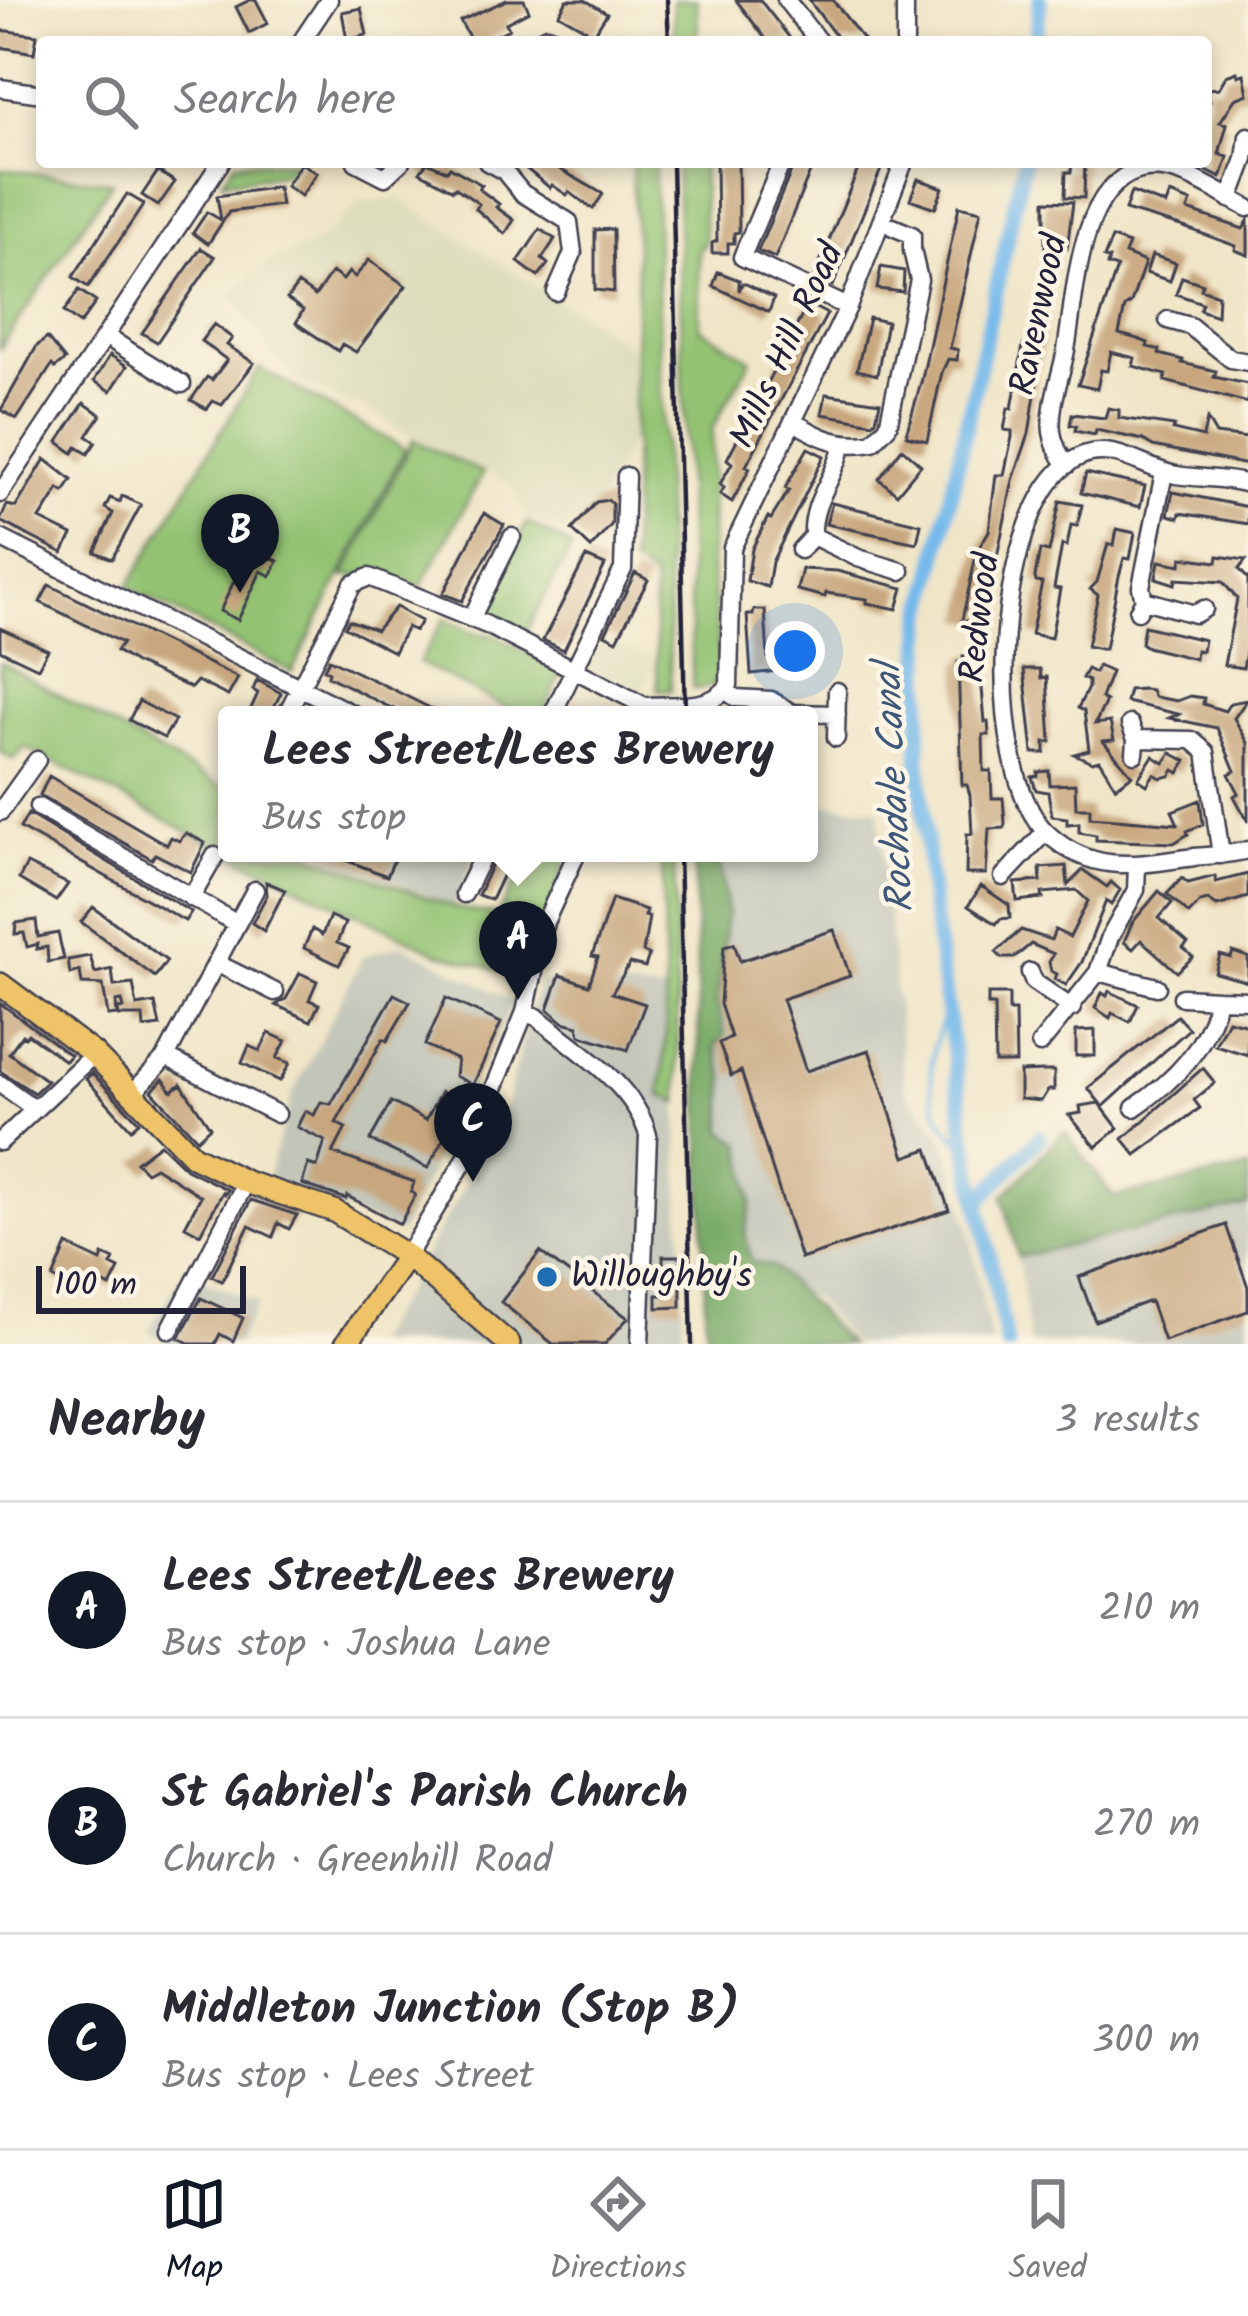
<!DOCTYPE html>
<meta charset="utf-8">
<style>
:root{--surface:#fff;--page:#f2f2f3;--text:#2b2b33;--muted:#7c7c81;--line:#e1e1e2;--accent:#111827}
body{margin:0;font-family:Kalam,sans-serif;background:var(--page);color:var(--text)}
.scale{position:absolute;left:36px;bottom:30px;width:210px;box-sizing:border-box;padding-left:12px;border:6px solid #22223b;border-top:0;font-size:33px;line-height:42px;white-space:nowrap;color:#22223b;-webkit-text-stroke:9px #fcf5e5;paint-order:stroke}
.you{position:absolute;left:795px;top:651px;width:42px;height:42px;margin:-30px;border:9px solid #fff;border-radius:50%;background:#1a73e8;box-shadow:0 0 0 18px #1a73e833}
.badge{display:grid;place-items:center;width:78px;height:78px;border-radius:50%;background:var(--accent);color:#fff;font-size:39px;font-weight:700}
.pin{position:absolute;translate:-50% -99px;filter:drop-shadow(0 3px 6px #0008)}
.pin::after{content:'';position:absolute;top:63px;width:42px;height:36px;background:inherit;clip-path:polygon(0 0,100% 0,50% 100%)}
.popup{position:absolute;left:218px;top:706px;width:600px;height:156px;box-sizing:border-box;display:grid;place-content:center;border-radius:12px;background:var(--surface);filter:drop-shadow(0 3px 9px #0005);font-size:39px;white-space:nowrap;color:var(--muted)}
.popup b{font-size:45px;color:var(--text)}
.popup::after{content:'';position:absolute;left:50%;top:100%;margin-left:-24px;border:24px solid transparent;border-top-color:var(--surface)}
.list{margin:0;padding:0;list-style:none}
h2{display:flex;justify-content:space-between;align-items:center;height:156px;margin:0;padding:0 48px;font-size:51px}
h2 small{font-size:39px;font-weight:400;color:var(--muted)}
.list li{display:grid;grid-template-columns:78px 1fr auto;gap:36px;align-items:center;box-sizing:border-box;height:216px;padding:0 48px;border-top:3px solid var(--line)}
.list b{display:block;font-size:45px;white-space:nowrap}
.list p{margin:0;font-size:39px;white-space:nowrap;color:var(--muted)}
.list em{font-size:39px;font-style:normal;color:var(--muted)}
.icon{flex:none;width:66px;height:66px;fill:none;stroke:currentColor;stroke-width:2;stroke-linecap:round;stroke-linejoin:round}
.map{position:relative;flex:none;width:1248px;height:1344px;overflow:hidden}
.search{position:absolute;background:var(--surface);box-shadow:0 6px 18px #0003;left:36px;right:36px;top:36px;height:132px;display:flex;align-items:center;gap:30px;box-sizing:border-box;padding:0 42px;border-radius:12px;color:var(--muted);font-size:45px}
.sheet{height:804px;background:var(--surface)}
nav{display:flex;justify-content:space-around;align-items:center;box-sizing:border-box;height:168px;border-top:3px solid var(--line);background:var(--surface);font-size:33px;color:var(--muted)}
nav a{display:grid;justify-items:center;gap:6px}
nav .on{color:var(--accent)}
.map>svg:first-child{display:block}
</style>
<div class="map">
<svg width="1248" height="1344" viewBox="0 0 1248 1344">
<rect width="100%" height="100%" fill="#fcf5e5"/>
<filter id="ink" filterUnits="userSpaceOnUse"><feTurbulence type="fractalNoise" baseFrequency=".00833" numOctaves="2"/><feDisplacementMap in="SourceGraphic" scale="24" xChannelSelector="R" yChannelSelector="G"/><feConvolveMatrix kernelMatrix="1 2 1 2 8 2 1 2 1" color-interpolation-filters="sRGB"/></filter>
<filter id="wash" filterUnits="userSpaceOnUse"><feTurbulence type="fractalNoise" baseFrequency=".004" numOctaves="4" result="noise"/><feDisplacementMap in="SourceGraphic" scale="48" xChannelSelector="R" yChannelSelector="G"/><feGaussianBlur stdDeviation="2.7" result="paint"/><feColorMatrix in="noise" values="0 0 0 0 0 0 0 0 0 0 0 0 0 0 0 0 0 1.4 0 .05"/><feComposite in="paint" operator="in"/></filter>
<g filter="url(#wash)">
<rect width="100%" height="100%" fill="#f0e5c7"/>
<path fill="#ddddbc" d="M399 199 635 349 634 435 600 499 562 534 527 518 511 484 413 437 357 402 352 407 298 380 272 355 232 296 267 261 320 242 359 202Z
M602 639 651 657V673L638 697 585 668Z"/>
<path fill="#c2c6b9" d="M809 803 878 809 905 1089 945 1142 969 1227 991 1344H854L814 1299 717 1258 703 965 712 853H809Z
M320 853H476L454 905Z
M402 944 514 1002 400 1232 267 1179 292 1095 363 957Z
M539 981 663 992 677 1071 683 1344H371L399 1301 501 1121Z
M1248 1205V1344H1030L1018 1257Z
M183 1272 258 1303 237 1344H163L164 1340 148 1331Z"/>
<path fill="#93c372" stroke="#5a7256" stroke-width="3" d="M673 0H697L698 42H674Z
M235 162H294L285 174 222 182Z
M632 162H654L671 691 658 690 653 578 631 564 637 278Z
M676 162H702L705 245 699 249 700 328 751 359 712 429 711 566 720 668 713 686 693 689Z
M0 169 112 182 0 348Z
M259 368 405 449 292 672 128 587Z
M413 440 483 473 420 588 388 576H344Z
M527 522 572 547 524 635 480 613Z
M444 619 476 633 496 636 561 673 543 715H520L419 663Z
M0 662 227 790V852L25 747 14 760 0 752Z
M229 853H307L456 908 498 915 530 853H568L528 978 438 953Z
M662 853H674L679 1102 661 1095 666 1033Z"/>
<path fill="#76a964" stroke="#4c6650" stroke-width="3" d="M694 853H718L727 911 717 1004 725 1035 715 1046 725 1078 723 1131 742 1143 752 1203 745 1231 751 1261 774 1267 849 1344H706Z
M1064 1131 1114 1197 1248 1168V1205L1018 1257 1003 1197Z"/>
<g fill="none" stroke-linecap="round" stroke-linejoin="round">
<path stroke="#75b9eb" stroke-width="4.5" d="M946 1014C925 1051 922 1125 967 1143"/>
<path stroke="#75b9eb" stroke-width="15" d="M1036 42 1040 0
M979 1201 1040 1137
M1007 1344 965 1134 932 906 919 759 923 622 1024 162"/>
</g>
<g id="blocks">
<path fill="#c8a77f" d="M250 0H256L268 23 249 33 236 7Z
M507 0H524L529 11 506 23 509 29 483 42H472L460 21Z
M567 0H585L607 13 594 34 559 14Z
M736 0H760L793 42H768Z
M809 0H833L865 42H840Z
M361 8 367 35 347 40 342 12Z
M0 30 37 35 34 53 0 47Z
M1237 72 1238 76 1244 74 1248 94 1235 99 1220 122 1227 124 1219 154 1228 157 1221 178 1201 168 1206 162V107L1210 101 1207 89 1219 88 1226 76Z
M427 162 447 171 450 167 482 185 479 189 499 204 496 207 514 220 505 234 476 209 479 204 455 187 453 190 420 172Z
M518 162H563L558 168 603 194 593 209 569 192 567 195 552 185 550 188Z
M716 162H738L739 232 734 233V243H728V253H712V243L717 241Z
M795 162H814L775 258 758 251Z
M861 162H884L833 286 814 277Z
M1072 162H1085L1084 198 1065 197 1066 172H1071Z
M301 163 317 173 301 196 286 186Z
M158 171 175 182 158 206 142 195Z
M918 179 943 188 935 208 910 199Z
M278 187 281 205 229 212 208 244 193 233 207 212 221 220 217 196Z
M1131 192 1166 205 1170 194 1191 202 1188 210 1243 229 1248 221V255L1235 250 1236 246 1181 226 1125 210Z
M127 194 144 204 88 287 73 277Z
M1045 201 1073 202 1067 249 1045 248Z
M959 206 981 211 950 348 958 350 957 360 948 359 942 372 927 441 907 436V431L922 379Z
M540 229 555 239 542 259 548 264 538 277 518 262Z
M613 229 614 292 595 290V230Z
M1112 238 1129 244 1125 254 1145 262 1131 303 1125 307 1119 334 1138 339 1148 343 1147 347 1160 350 1159 354 1183 360 1182 363 1216 371 1214 377 1248 384V403L1165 381 1166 375 1133 366 1135 358 1111 352 1107 371 1101 370 1097 389 1078 385 1117 268 1107 265 1109 259 1104 258Z
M201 248 215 257 157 342 142 333Z
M1152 255 1176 263 1170 281 1146 273Z
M369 260 406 286 356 352 342 344 338 351 296 323 303 310 287 299 298 284 315 296 332 272 343 280 349 272 355 277Z
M881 267 904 271 903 292 877 289Z
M718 272 739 280V291L742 284H746L774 298 769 312 713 286Z
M1182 277 1203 284 1201 289 1218 295 1217 316 1200 310 1202 303 1176 294Z
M79 290 96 302 80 324 64 312Z
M808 304 827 314 746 466 750 468 732 502 720 494 724 488 720 484 732 463 727 459Z
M1033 313 1047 316 1029 434 1013 480 983 624 962 620 977 551 989 531 996 475H1004L1012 437V431L1004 430 1008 408 1012 409 1023 345H1027Z
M869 318 887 322 877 375 857 370Z
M214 324 232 338 227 345 254 363 222 405 213 401 207 409 191 400 207 377 212 380 227 360 201 341Z
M47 338 65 360 55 368 52 365 17 419 1 410 37 346Z
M110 355 127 366 111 391 94 381Z
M826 394 880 402 876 420 873 423 822 414Z
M84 403 101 415 87 436 96 442 88 454 77 447 73 453 58 442Z
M1108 408 1119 410V418L1174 426 1173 430 1203 437 1207 419 1216 434 1248 438V465L1153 446 1143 440 1096 430 1095 435 1075 431 1076 426 1070 425 1072 414 1105 418Z
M808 448 824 456 772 562 768 587 747 581 752 549 768 517 771 519 789 490 785 488Z
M902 448 921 465 897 494 879 479Z
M45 459 72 480 64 492 59 489 40 519 72 535 63 553 0 521 7 505 16 507Z
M1086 473 1145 486 1140 507 1081 493Z
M1173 492 1248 507V524L1180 513 1179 518 1168 515Z
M122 496 141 505 112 559 95 552 113 513 105 508 110 498 120 502Z
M608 500 612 504V524L591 548 572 530 596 502Z
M1060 501 1082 505 1077 526 1071 525 1067 546 1062 545 1054 588 1060 589 1051 638 1031 634 1042 583 1036 582 1035 577 1040 550 1049 552Z
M832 503 921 524 917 543 826 524Z
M484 513 504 525 462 601 443 594Z
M1117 529 1135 533 1130 559 1124 558 1119 576 1105 649H1101L1087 646 1098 595 1090 589 1097 582 1108 544 1114 545Z
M258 543 273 550 270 557 278 561 271 576 261 571 238 620 220 611 241 566 236 564 245 545 255 550Z
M1218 556 1246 560 1239 569 1248 579V642L1243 668 1224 665 1237 599 1223 582 1176 579 1175 584 1156 578 1159 561 1181 565 1182 557 1217 562Z
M586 557 605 565 564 650 543 640Z
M802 569 837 571 903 588 897 609 867 603V599L826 593 825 597 797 590Z
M635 573 648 580 617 640 605 634Z
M49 585 238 678 228 696 197 681 191 688 135 663 116 651 122 643 40 602Z
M396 607 421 621 415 631 407 627 394 652 345 627 349 620 376 630Z
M754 610H765L768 658 796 661V669L751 674 747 615H753Z
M1144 626 1204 640 1202 651 1196 650 1195 659 1147 647 1141 643Z
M0 628 48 650 38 668 0 650Z
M979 655 985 722H988L989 735H983L984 771H991L992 798H1003L1005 823 1004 828 989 829 986 874H966L967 834H972L970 795 967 785H962L958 662H963V656Z
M329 659 390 688 444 715H407L383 704 328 676 329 672 324 669Z
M1098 666 1111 672 1101 698 1106 701 1095 724 1110 722 1114 740 1103 741 1132 775 1116 787 1099 760 1092 762 1074 754 1089 750 1084 711 1078 708 1088 688V681L1082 678 1087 669 1095 673Z
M1024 669H1040L1041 678 1047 677 1051 742H1045V753H1033Z
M257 680 281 693 270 715H248L258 693 253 690Z
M1143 689 1151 690 1154 697 1177 701 1190 696 1204 698 1203 704 1225 711 1230 703 1247 700 1234 718 1248 743V822L1234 796 1239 793 1229 774 1235 771 1217 728 1169 718 1178 714 1126 702 1129 690Z
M139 701 175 720 164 738 129 720Z
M1171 753 1186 761 1179 773 1174 770 1170 776 1161 778 1154 774 1147 785 1138 779 1153 756 1164 763Z
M1049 771 1050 785 1075 784 1076 808H1090V817L1178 824 1172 811 1200 800 1203 824 1187 831 1188 834 1174 843 1096 840V835L1079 832V823L1067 824V818L1052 816 1048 792 1036 790 1032 777 1038 776V772Z
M49 776 167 845 171 837 179 841 186 833 205 843 191 872 155 854 152 859 40 795Z
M28 814 191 912 185 921 20 828Z
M327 853H397L387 876Z
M497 853H513L491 900 478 895Z
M27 864 68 884 56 901 19 879Z
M1066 866 1068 885 1083 870 1107 887 1111 882 1120 890 1111 905 1106 901 1082 962 1066 985 1055 979 1057 974 1051 971 1049 962 1054 954 1031 944 1014 958H1002L996 952 1021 930 1051 940 1055 930 1070 937 1088 901 1076 890 1042 893 1043 898 1017 901 1015 883 1041 881 1040 868Z
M1248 874V897L1217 906 1208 900 1200 902 1189 914 1167 894 1182 878 1188 883 1215 876 1216 882Z
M266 882 285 890 264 931 252 923 267 895Z
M981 886 1009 905 1010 918 1000 919 996 924 968 906Z
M1159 891 1172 903 1159 918 1188 943 1183 948 1193 957 1177 972 1141 940 1133 949 1124 942 1132 923Z
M612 899 646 910 644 916 649 917 643 952 649 955 645 967 630 963 612 993 645 1004 628 1050 580 1035 578 1026 563 1022 548 1009 560 975 589 985 598 957 592 956Z
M93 907 167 961 155 977 81 922Z
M330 916 345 923 337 943 349 948 339 965 304 948 312 929 322 935Z
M36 920 38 937 58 933 64 959 48 962 47 947 37 949 38 944 27 947 24 933 15 934 16 923Z
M834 930 850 976 782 999 806 1071 869 1050 905 1157 928 1149 949 1210 801 1259 741 1071 731 1076 719 1043 731 1037 720 1004 724 946 734 943 740 961Z
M1233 952 1248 957V982L1215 973 1220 955 1231 958Z
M90 956 95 973 112 969 114 986 133 984 137 1006 155 1003 160 1026 144 1028 143 1016H119L118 1009 124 1008 122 1001 116 1002 117 1015 108 1016 103 985 82 984 80 971 70 974 68 960Z
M300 973 317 981 309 1000 319 1004 311 1021 276 1005 286 999Z
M1109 991 1138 1005 1130 1022 1112 1013 1110 1018 1095 1008 1102 993 1107 996Z
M394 994 410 1002 387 1041 383 1039 336 1123 346 1128 333 1153 414 1182 411 1192 415 1195 400 1224 347 1196 346 1199 302 1184 308 1164 317 1167 325 1141 297 1127 305 1111 314 1115 321 1102 331 1104Z
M988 994H1009V1011H1015L1016 1063H995L994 1005H988Z
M446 998 501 1023 473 1085 455 1076 457 1060 425 1045Z
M0 1003 70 1055 65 1061 28 1034 25 1037 22 1035 9 1053 47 1081 34 1093 0 1071Z
M1177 1016 1189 1029 1103 1107 1088 1088Z
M1228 1020 1248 1025V1055L1215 1045Z
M1095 1030V1056H1076V1031Z
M269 1033 286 1041 277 1058 290 1063 280 1081 242 1063 249 1046 260 1051Z
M1203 1068 1215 1083 1194 1100 1200 1108 1136 1155 1123 1139Z
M1043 1071H1054V1090H1048L1041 1101 1020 1099V1072Z
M92 1073 139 1122 131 1129 86 1079Z
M163 1079 172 1091 181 1084 210 1127 197 1139 152 1091Z
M441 1092 463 1103 428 1168 370 1140 391 1102 426 1120Z
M1099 1103 1118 1128 1096 1147 1069 1115 1081 1113 1080 1106Z
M160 1144 186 1169 228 1190 225 1194 223 1192 200 1234 185 1226 201 1196 155 1167 146 1172 136 1162Z
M251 1200 297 1215 289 1229 278 1223 273 1237 249 1226 222 1281 212 1276Z
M1226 1225 1248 1287V1311L1164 1341 1150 1301 1095 1321 1079 1277Z
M67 1245 101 1261 103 1255 114 1260 111 1265 119 1269 110 1287 101 1282 94 1296 53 1278Z
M540 1252 628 1318 605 1344H553L501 1302Z
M663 1256H681V1307L657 1308V1295H663Z
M201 1298 243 1318 233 1341 220 1334 215 1344H191L179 1338Z"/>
</g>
</g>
<g filter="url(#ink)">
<use href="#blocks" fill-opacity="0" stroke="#413f50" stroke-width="3"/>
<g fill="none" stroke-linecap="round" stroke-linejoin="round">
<defs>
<path id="minor" d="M786 0 819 42
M905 0V42
M301 42 329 0
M535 42 547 36 563 42
M0 88 42 94
M356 162 385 177 401 162
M487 162 504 171 522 193 569 222 573 253 556 292
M782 162 742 257 848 307
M1230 199 1245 159 1248 136
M1168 320 1190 326 1231 359 1248 362
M105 336 182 384
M793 421C819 438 841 448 873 442L888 426 919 280 912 250V235L893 227
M843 444C836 478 811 500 813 536L858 558 901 571
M1067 465C1059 455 1054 445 1052 432 1049 406 1061 376 1066 350 1075 301 1078 189 1137 171 1174 159 1216 192 1248 208
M1248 484C1224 477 1200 479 1176 475 1144 469 1115 442 1081 456 992 495 980 772 1048 834 1094 876 1140 864 1194 857 1212 855 1230 855 1248 850
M0 494 221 162
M0 538 355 715
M800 550 813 536
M1144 600 1195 614 1204 609
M1138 611 1144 600 1141 587 1164 473
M471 619 512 537
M726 691 736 698 771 700 792 713 837 714
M645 706C674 704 712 711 729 685L732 548 848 307 904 162
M286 715 353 584 369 577 487 625 645 706
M552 715 623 569 626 476
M1130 724 1136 739 1135 754
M836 738 837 691
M1136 739 1192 740 1206 752 1221 855
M38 807 237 924
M0 812 37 760
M1003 877 1045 832
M464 894 484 853
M191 898 215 856
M216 963 275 992
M1030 972 1034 982 1072 1008
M1098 972 1157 987
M1182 997 1218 999
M525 1012 537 1017C576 1050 634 1084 648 1135L640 1344
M1040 1044 1098 972 1110 937 1136 890 1137 866
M166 1057 277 1114
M0 1084 35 1109
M131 1095 166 1057 255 890
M1134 1108C1175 1080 1207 1048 1218 999L1248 1000
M0 1142 94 1054
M407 1256 465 1160 525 1012 545 922 577 853
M170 1330 246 1182"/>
<path id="major" d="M0 984 94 1054 193 1156 246 1182 334 1211 407 1256 509 1344
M346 1344 407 1256"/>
</defs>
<use href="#minor" stroke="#413f50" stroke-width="21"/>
<use href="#major" stroke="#413f50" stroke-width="26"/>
<use href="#minor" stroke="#fff" stroke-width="16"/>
<use href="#major" stroke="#efc469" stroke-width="21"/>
<path stroke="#22223b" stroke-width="4.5" d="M667 0 669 42
M672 162 685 715
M679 853 692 1344"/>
</g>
</g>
<circle fill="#1f6fb2" stroke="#fcf5e5" stroke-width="4.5" cx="547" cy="1277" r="12"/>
<g text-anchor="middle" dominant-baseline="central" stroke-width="9" stroke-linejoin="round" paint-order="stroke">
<g font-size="36" fill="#22223b" stroke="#fcf5e5">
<text transform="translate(1040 315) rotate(-78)">Ravenwood</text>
<text transform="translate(788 346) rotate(-65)">Mills Hill Road</text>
<text transform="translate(981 618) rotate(-83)">Redwood</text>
</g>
<g font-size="36" fill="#22223b" stroke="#fcf5e5" text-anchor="start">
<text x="571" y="1277">Willoughby's</text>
</g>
<g font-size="39" font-style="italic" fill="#3f5779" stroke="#fcf5e5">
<text transform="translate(896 788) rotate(-93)">Rochdale Canal</text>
</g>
</g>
</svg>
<div class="scale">100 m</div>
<div class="you"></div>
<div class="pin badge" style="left:518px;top:1000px">A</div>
<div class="popup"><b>Lees Street/Lees Brewery</b>Bus stop</div>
<div class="pin badge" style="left:240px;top:593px">B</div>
<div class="pin badge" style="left:473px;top:1182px">C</div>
<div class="search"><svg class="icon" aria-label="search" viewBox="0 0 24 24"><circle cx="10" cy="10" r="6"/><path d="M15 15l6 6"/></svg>Search here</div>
</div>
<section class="sheet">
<h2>Nearby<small>3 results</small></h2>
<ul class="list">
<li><span class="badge">A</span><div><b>Lees Street/Lees Brewery</b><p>Bus stop · Joshua Lane</p></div><em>210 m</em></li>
<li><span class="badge">B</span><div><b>St Gabriel's Parish Church</b><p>Church · Greenhill Road</p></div><em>270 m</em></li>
<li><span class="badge">C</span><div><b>Middleton Junction (Stop B)</b><p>Bus stop · Lees Street</p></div><em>300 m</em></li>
</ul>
</section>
<nav>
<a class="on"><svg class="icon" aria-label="map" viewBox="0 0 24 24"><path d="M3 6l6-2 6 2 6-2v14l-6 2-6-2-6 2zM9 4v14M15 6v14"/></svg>Map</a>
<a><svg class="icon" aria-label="directions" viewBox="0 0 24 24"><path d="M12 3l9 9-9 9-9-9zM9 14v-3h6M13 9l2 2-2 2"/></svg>Directions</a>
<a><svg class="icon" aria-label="saved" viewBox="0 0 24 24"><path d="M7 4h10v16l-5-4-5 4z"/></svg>Saved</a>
</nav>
